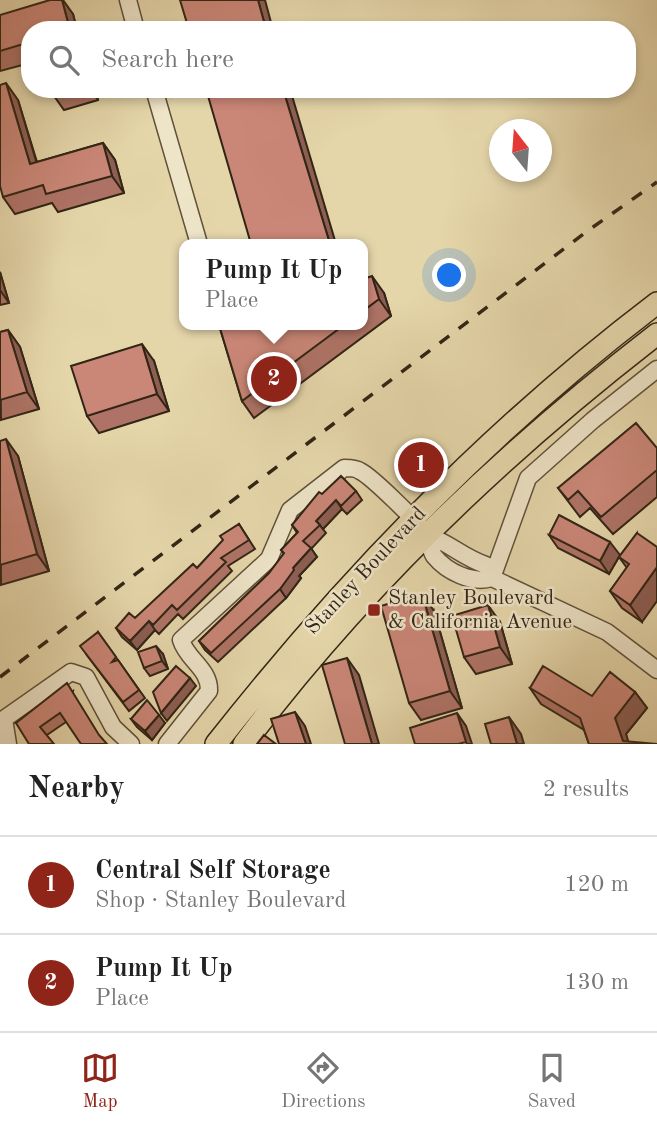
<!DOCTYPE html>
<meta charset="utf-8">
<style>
:root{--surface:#fff;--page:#f6f6f6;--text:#222;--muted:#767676;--line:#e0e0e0;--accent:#8f2418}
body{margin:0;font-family:"Old Standard TT",serif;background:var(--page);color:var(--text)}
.compass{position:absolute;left:489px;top:119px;width:63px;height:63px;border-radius:50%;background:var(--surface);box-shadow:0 4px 10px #0003;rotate:343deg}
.you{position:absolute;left:450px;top:276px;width:24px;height:24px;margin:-18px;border:5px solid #fff;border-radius:50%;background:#1a73e8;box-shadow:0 0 0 10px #1a73e833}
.badge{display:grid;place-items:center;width:46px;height:46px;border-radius:50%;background:var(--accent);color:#fff;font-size:23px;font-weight:700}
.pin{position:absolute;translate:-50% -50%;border:4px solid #fff;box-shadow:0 2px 7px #0006}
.popup{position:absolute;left:179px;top:239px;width:189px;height:91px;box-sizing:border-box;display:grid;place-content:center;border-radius:14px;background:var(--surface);filter:drop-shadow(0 2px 5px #0005);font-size:23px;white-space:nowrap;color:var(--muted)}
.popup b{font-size:26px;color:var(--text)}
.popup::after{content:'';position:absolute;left:50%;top:100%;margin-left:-14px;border:14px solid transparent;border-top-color:var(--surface)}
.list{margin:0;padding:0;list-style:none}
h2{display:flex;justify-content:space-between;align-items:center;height:91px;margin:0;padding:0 28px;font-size:30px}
h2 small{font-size:23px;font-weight:400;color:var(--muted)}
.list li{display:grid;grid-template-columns:46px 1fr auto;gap:21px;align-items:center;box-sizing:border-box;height:98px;padding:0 28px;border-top:2px solid var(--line)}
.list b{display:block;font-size:26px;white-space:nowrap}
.list p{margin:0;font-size:23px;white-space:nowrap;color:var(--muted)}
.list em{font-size:23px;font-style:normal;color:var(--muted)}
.icon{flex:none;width:38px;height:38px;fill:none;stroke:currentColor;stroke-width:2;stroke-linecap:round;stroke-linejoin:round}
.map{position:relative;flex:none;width:657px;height:744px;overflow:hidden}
.search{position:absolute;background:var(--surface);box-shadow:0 4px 10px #0003;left:21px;right:21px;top:21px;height:77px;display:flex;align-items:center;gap:18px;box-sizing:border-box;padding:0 24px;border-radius:28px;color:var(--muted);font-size:26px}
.sheet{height:287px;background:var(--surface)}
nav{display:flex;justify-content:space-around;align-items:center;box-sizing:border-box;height:98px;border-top:2px solid var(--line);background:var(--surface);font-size:19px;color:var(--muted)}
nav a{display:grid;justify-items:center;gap:4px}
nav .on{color:var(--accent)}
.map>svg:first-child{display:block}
</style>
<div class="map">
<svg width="657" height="744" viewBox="0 0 657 744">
<rect width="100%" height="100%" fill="#e5d6aa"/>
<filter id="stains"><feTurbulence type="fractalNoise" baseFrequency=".00286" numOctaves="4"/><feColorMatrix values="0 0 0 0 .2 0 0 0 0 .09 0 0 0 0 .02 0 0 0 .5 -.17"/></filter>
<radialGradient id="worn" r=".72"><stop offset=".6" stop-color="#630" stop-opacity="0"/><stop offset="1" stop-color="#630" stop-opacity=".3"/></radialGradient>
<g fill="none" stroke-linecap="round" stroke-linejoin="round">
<defs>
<path id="minor" d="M128 0 136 30
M154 89 199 244
M427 535C448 542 464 558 486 565L492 578 607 632 657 670
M492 578 528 478 593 420 657 369
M8 744 4 719 71 672 86 677 113 727 131 744
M167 744 209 691C210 669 187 660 181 640L269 559 290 510 344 468C348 468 356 468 360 471 371 476 420 524 427 535 430 541 430 550 434 556 447 572 472 584 492 578"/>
<path id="major" d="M216 744C345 580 491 429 657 303
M244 744C361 588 503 453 657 334"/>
</defs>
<use href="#minor" stroke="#5f513a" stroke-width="19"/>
<use href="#major" stroke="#322515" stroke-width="24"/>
<use href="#minor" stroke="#eee4c8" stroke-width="16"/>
<use href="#major" stroke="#e5d6aa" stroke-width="21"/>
<path stroke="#322515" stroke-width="3.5" stroke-dasharray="12 12" stroke-linecap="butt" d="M0 677 586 232 657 182"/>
</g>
<path fill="#ae7366" stroke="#322515" stroke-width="2" d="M73 14 77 30H30V63L0 71V15Z
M51 89H95L98 100 64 110 52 93Z
M18 100 37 162 103 143 115 160 124 193 58 212 52 203 15 214 3 197Z
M0 272 9 303 0 305Z
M363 279 384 293 391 316 254 418 242 401 219 325H363Z
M8 330 20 347 39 409 1 420 0 332Z
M154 361 169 411 99 433 87 416Z
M0 441 18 456 49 571 1 585Z
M657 448V497L613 534 590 508 580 517 558 488Z
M356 491 362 500 347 514 342 509 323 529 326 533 311 549 317 557 299 576 301 578 286 598 218 662 205 650 199 641 269 573 284 554 281 550 297 533 292 525 322 494Z
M239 524 255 549 228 566 232 571 183 619 178 614 159 634 155 630 137 650 122 637 116 628 135 618 197 568Z
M637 533 642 622 622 608 610 591 627 568 619 557Z
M549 535 620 555 609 574 558 548Z
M434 611 462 708 421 720 409 703Z
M500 622 512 664 476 674 464 657Z
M98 632 145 698 129 711 86 654Z
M163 654 168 669 150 676 144 668Z
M530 688 592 696 635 692 647 708 626 734 628 742 589 744 584 730 541 704Z
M73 691 66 722 47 735 16 723Z
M131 719 165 723 152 740 137 727Z"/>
<path fill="#8d5e53" stroke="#322515" stroke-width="2" d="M62 0H63L73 14 77 30H70Z
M258 0H265L273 30H266V29Z
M6 83 18 100 42 181 30 164Z
M91 89H95L98 100Z
M283 89H290L336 244H330Z
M103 143 115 160 124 193 112 176Z
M0 272 9 303 0 290Z
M372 276 384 293 391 316 379 299Z
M8 330 20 347 39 409 27 392Z
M142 344 154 361 169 411 157 394Z
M6 439 18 456 49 571 37 554Z
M336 500 342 509 323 529 316 521Z
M610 542 620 555 609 574 600 561Z
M311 548 317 557 299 576 301 578 286 598 280 589 293 568Z
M657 567V601L642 622 630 605Z
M422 594 434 611 462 708 450 691Z
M488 605 500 622 512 664 500 647Z
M149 621 155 630 137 650 130 641Z
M156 646 163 654 168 669 162 661Z
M347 658 359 675 379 744H372Z
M190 678 196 686 167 721 161 713Z
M635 692 647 708 626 734 629 744 623 741 615 718Z
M295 712 305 726 311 744H306Z
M457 713 466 726 472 744H467L466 742Z
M159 715 165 723 152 740 145 731Z
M509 717 521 734 524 744H517Z"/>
<path fill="#ca8677" stroke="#322515" stroke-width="2" d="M50 0H62L70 30H30V42L0 51V15Z
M180 0H258L266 29 262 30H189Z
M6 83 30 164 103 143 112 176 46 194 43 185 3 197 0 186V85Z
M51 89H63L52 93Z
M206 89H283L330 244H251Z
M372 276 379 299 363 311V279Z
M219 325H344L242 401Z
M8 330 27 392 0 400V332Z
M142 344 157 394 87 416 71 366Z
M636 423 657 448V470L601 517 578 491 568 500 558 488Z
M6 439 37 554 0 565V441Z
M341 476 356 491 341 506 336 500 316 521 320 525 303 541 311 548 293 568 294 570 280 589 211 653 199 641 269 573 284 553 281 550 298 532 292 525 319 492 322 494Z
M559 515 610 542 600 561 549 535Z
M239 524 249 540 221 558 226 562 177 610 172 605 153 625 149 621 130 641 116 628 129 613 135 618 193 564 197 568 223 540 220 536Z
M637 533 657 547V567L630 605 610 591 629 564 619 557Z
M422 594 450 691 409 703 381 606Z
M488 605 500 647 464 657 452 616Z
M98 632 116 657 112 662 118 660 139 690 123 702 80 646Z
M156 646 162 661 144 668 138 652Z
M347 658 372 744H345L322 665Z
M176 666 190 678 161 713 153 692Z
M543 666 592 696 610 672 635 692 615 718 623 741 657 744H589L580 718 530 688Z
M67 683 99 735 107 744H81L60 713 40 727 54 744H29L16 723Z
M147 700 159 715 145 731 131 719Z
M295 712 306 744H279L271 719Z
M457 713 466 742 458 744H415L410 728Z
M509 717 517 744H491L485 724Z
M264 735 276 744H257Z"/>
<rect fill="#8f2418" stroke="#eee4c8" stroke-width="2.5" x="367" y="603" width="14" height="14" rx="3.5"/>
<g text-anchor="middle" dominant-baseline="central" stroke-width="5" stroke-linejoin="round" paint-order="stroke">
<g font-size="21" fill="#322515" stroke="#eee4c8">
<text transform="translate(366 571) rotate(-47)">Stanley Boulevard</text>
</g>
<g font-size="21" fill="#322515" stroke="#eee4c8" text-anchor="start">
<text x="388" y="598">Stanley Boulevard<tspan x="388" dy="24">&amp; California Avenue</tspan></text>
</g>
</g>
<rect width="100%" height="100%" filter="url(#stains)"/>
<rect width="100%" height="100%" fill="url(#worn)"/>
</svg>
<svg class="compass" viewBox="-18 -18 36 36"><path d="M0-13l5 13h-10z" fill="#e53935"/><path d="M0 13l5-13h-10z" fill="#767676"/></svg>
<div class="you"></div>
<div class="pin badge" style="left:421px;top:465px">1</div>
<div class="pin badge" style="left:274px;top:379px">2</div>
<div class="popup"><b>Pump It Up</b>Place</div>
<div class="search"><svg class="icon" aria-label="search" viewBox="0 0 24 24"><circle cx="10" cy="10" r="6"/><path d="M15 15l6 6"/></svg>Search here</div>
</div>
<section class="sheet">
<h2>Nearby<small>2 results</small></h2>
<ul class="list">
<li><span class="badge">1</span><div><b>Central Self Storage</b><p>Shop · Stanley Boulevard</p></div><em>120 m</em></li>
<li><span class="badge">2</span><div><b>Pump It Up</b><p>Place</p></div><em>130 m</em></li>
</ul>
</section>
<nav>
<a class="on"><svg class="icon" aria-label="map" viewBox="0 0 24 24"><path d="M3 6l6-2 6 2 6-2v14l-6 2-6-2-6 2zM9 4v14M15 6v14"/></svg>Map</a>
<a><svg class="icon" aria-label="directions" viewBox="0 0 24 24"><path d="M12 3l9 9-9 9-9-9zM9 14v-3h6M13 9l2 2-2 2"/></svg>Directions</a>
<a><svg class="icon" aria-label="saved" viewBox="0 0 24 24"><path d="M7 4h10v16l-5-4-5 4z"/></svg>Saved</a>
</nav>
